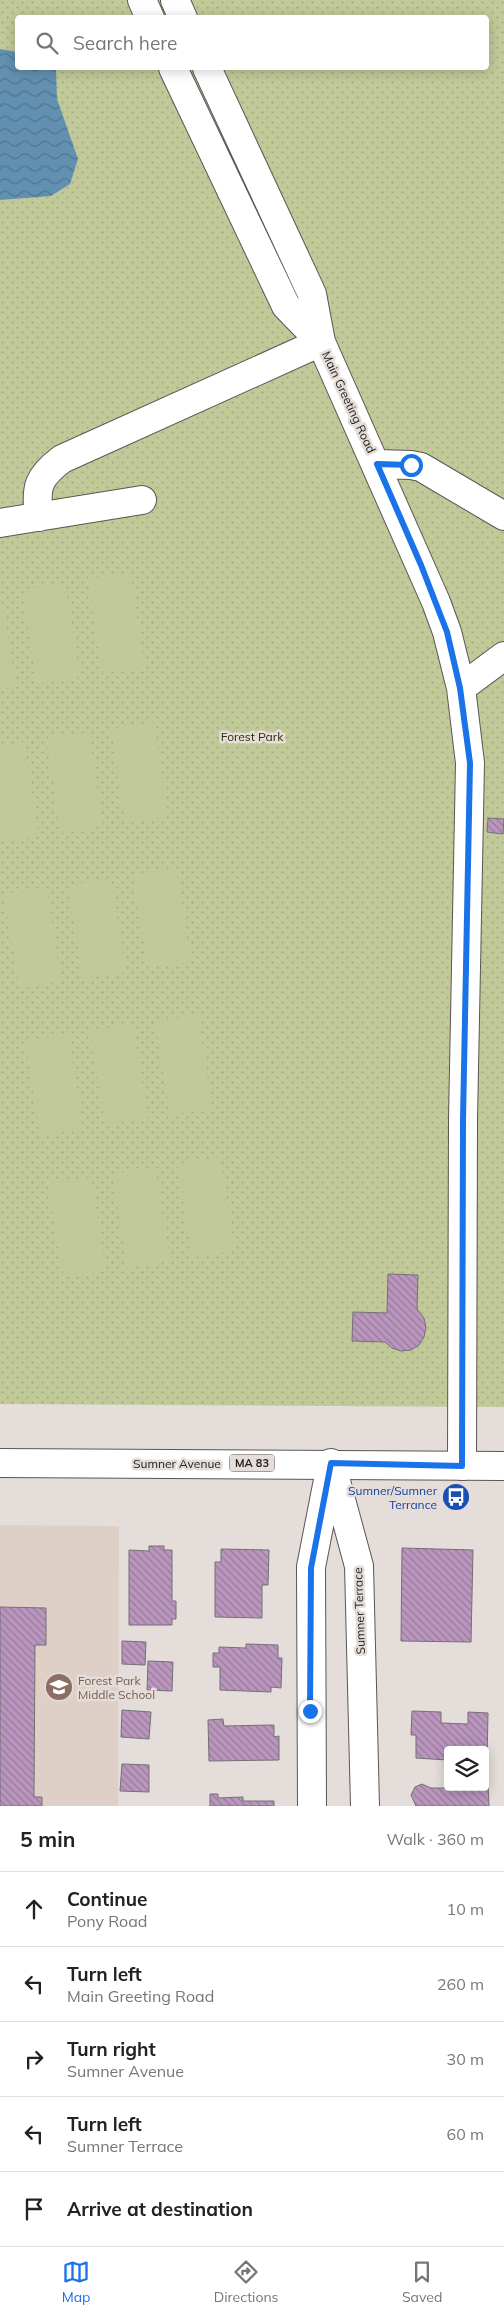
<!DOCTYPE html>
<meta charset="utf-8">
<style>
:root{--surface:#fff;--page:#f6f6f6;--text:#222;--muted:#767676;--line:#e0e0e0;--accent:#1a73e8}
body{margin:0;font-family:Mulish,sans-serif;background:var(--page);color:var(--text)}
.controls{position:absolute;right:15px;bottom:15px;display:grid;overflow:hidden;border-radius:5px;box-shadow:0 2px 12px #0003}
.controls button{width:45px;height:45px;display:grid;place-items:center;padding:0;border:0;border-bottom:1px solid var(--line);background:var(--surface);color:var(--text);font:25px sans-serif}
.stop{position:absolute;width:15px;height:15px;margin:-11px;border:4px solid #1a73e8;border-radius:50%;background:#fff}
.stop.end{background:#1a73e8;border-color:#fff;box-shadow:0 1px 5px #0008}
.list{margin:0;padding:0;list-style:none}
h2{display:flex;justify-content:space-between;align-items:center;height:65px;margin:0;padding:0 20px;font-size:21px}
h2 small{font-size:16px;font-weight:400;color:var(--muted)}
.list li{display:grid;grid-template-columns:32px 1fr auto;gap:15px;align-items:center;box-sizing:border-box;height:75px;padding:0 20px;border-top:1px solid var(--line)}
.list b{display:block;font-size:19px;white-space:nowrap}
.list p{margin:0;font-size:16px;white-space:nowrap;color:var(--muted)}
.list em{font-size:16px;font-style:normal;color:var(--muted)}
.icon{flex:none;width:28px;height:28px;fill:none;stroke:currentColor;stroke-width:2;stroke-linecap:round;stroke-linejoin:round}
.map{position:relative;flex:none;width:504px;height:1806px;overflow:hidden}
.search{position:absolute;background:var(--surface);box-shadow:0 2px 12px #0003;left:15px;right:15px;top:15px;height:55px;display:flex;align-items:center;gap:12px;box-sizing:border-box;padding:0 18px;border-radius:5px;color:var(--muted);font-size:19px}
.sheet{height:440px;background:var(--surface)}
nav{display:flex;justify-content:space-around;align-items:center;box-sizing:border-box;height:70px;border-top:1px solid var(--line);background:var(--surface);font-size:14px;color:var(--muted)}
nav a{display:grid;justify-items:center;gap:2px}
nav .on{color:var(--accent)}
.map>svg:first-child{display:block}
</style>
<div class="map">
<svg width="504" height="1806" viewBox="0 0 504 1806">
<defs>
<pattern id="grass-dots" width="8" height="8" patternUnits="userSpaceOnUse" patternTransform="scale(1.25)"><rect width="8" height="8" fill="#c1c999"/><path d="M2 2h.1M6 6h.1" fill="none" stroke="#a6ac84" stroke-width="1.8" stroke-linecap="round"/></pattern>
<pattern id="water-waves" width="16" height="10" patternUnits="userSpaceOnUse" patternTransform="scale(1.25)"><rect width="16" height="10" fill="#6290b0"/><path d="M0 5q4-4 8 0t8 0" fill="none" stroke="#51758f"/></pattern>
<pattern id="building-back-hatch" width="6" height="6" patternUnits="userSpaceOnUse" patternTransform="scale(1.25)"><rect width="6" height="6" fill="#ba96be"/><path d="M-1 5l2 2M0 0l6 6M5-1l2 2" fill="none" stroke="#977a9a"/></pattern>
</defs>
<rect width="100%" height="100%" fill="#e4ddd9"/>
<path fill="#ded0c7" d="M0 1525 119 1526 118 1806H0Z"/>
<path fill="url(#grass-dots)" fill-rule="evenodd" d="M0 0H504V1407L0 1404ZM18 18H486V68H18Z"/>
<path fill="#c1c999" d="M130 573 145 667 102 673 88 579Z
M65 583 80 677 37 684 23 590Z
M0 593 16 686 0 689Z
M154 722 168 816 125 823 111 729Z
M89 732 103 826 61 833 46 739Z
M24 742 39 836 0 842V746Z
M176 868 191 962 148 968 133 874Z
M111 878 126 972 83 979 68 885Z
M47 888 61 981 19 988 4 894Z
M198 1014 212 1108 170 1115 155 1021Z
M133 1024 148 1118 105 1125 90 1031Z
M68 1034 83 1128 40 1135 25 1041Z
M220 1157 235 1251 192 1257 177 1164Z
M155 1167 170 1261 127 1268 113 1174Z
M91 1177 106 1271 63 1277 48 1183Z"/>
<path fill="url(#water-waves)" d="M0 49 17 52 18 68 56 69 57 99 78 159 70 184 51 196 0 200Z"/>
<path fill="url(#building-back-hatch)" stroke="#747075" d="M488 818 504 819 503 834 487 832Z
M388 1274 418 1275 417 1309 424 1318 426 1328 424 1337 419 1345 411 1350 401 1351 392 1348 385 1342 352 1341 353 1312 387 1313Z
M149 1546H164V1550H172V1601H176V1619H172V1625H129V1550L149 1551Z
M402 1548 473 1550 471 1642 401 1641Z
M221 1549 269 1550 268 1585H262V1618L215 1617V1562H221Z
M0 1607 46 1608V1645H35L34 1797H42V1806H0Z
M122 1641 146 1642 145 1665 122 1664Z
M246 1644 278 1645V1658H282L281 1688 271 1687V1692L220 1690V1667H213V1653H219V1647L246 1648Z
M148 1661 173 1662 172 1691 147 1690Z
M122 1710 151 1712 149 1739 121 1737Z
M412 1711 441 1712V1723L468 1724V1712L488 1713 487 1761 485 1750H448V1760L416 1758V1735H411Z
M223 1719 224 1726 274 1725V1737L279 1736V1760L209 1761 208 1720Z
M122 1764 149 1765V1792L120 1791Z
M485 1781H488L489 1806H416L411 1795 415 1787 422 1784 431 1788H467L485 1787Z
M210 1794H218V1798L243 1797V1801H274V1806H210Z"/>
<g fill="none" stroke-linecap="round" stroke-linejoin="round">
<defs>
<path id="minor" d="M142 0 150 18
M175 0 183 18
M173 68 286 306 321 342
M207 68 312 294 321 342 436 602 447 632 461 688 470 763 463 1120 462 1466
M377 464 411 465 421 467 504 516
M39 517C35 487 38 477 62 459L321 342
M0 523 142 500
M461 688 504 656
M331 1463 359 1566 365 1806
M312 1806 311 1567 330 1470"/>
<path id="major" d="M0 1463 504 1466"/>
</defs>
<use href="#minor" stroke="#5b5652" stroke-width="30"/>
<use href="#major" stroke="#5b5652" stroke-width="30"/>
<use href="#minor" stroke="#fff" stroke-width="28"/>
<use href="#major" stroke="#fff" stroke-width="28"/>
</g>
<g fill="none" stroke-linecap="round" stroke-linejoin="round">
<path stroke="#1a73e8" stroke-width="6" d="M310 1711 311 1568 331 1463 462 1466 463 1120 470 763 460 688 447 632 421 565 377 464 411 465"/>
</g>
<defs>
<symbol id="bus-disc" viewBox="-11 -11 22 22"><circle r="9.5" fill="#1a4fb4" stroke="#e4ddd9"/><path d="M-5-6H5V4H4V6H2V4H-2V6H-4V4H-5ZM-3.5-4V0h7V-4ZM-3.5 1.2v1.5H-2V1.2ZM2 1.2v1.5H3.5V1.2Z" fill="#fff"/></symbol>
<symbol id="school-disc" viewBox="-11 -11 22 22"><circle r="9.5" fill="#8d6e63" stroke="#e4ddd9"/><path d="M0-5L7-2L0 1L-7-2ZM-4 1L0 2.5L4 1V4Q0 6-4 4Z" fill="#fff"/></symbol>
</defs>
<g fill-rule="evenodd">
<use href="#bus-disc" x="440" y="1481" width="32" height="32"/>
<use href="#school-disc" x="43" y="1671" width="32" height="32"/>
</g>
<g text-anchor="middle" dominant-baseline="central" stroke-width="5" stroke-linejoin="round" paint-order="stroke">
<rect fill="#e4ddd9" stroke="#5e5a58" stroke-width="1" x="229.5" y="1454.5" width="45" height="17" rx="4"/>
<g font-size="11" font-weight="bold" fill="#242221">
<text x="252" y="1463">MA 83</text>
</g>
<g font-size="12" fill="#242221" stroke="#e4ddd9">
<text transform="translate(349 402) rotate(65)">Main Greeting Road</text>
<text x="177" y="1463">Sumner Avenue</text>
<text transform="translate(359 1611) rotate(-92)">Sumner Terrace</text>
</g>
<g font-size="12" fill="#2b2f06" stroke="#e4ddd9">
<text x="252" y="736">Forest Park</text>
</g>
<g font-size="12" fill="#164399" stroke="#e4ddd9" text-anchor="end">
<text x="437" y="1490">Sumner/Sumner<tspan x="437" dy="14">Terrance</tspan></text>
</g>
<g font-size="12" fill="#785e54" stroke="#e4ddd9" text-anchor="start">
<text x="78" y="1680">Forest Park<tspan x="78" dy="14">Middle School</tspan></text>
</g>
</g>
</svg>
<div class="controls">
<button><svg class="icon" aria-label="layers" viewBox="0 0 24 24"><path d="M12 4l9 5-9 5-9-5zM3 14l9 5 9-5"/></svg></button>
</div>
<div class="stop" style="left:411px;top:465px"></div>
<div class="stop end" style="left:310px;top:1711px"></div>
<div class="search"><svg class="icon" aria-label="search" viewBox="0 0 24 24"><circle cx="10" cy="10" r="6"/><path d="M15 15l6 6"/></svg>Search here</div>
</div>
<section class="sheet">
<h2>5 min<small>Walk · 360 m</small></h2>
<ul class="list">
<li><svg class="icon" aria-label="ahead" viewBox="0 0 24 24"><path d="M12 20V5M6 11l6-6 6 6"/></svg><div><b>Continue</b><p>Pony Road</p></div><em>10 m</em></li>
<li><svg class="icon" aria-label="left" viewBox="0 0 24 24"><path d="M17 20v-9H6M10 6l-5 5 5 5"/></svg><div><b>Turn left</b><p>Main Greeting Road</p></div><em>260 m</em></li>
<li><svg class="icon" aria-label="right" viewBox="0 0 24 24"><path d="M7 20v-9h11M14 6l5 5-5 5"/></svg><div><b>Turn right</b><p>Sumner Avenue</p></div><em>30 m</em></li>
<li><svg class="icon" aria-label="left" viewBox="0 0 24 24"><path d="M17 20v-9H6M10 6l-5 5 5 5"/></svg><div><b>Turn left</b><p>Sumner Terrace</p></div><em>60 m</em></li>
<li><svg class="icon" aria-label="arrive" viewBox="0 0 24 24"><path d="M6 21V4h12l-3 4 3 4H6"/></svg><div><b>Arrive at destination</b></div></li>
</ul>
</section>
<nav>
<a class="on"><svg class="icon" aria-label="map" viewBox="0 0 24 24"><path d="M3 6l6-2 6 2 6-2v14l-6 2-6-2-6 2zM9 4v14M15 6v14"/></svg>Map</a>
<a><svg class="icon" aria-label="directions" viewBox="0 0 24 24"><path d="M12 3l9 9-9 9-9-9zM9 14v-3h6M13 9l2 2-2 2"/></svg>Directions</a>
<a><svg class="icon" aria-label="saved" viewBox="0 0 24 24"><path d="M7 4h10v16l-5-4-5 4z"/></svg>Saved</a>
</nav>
